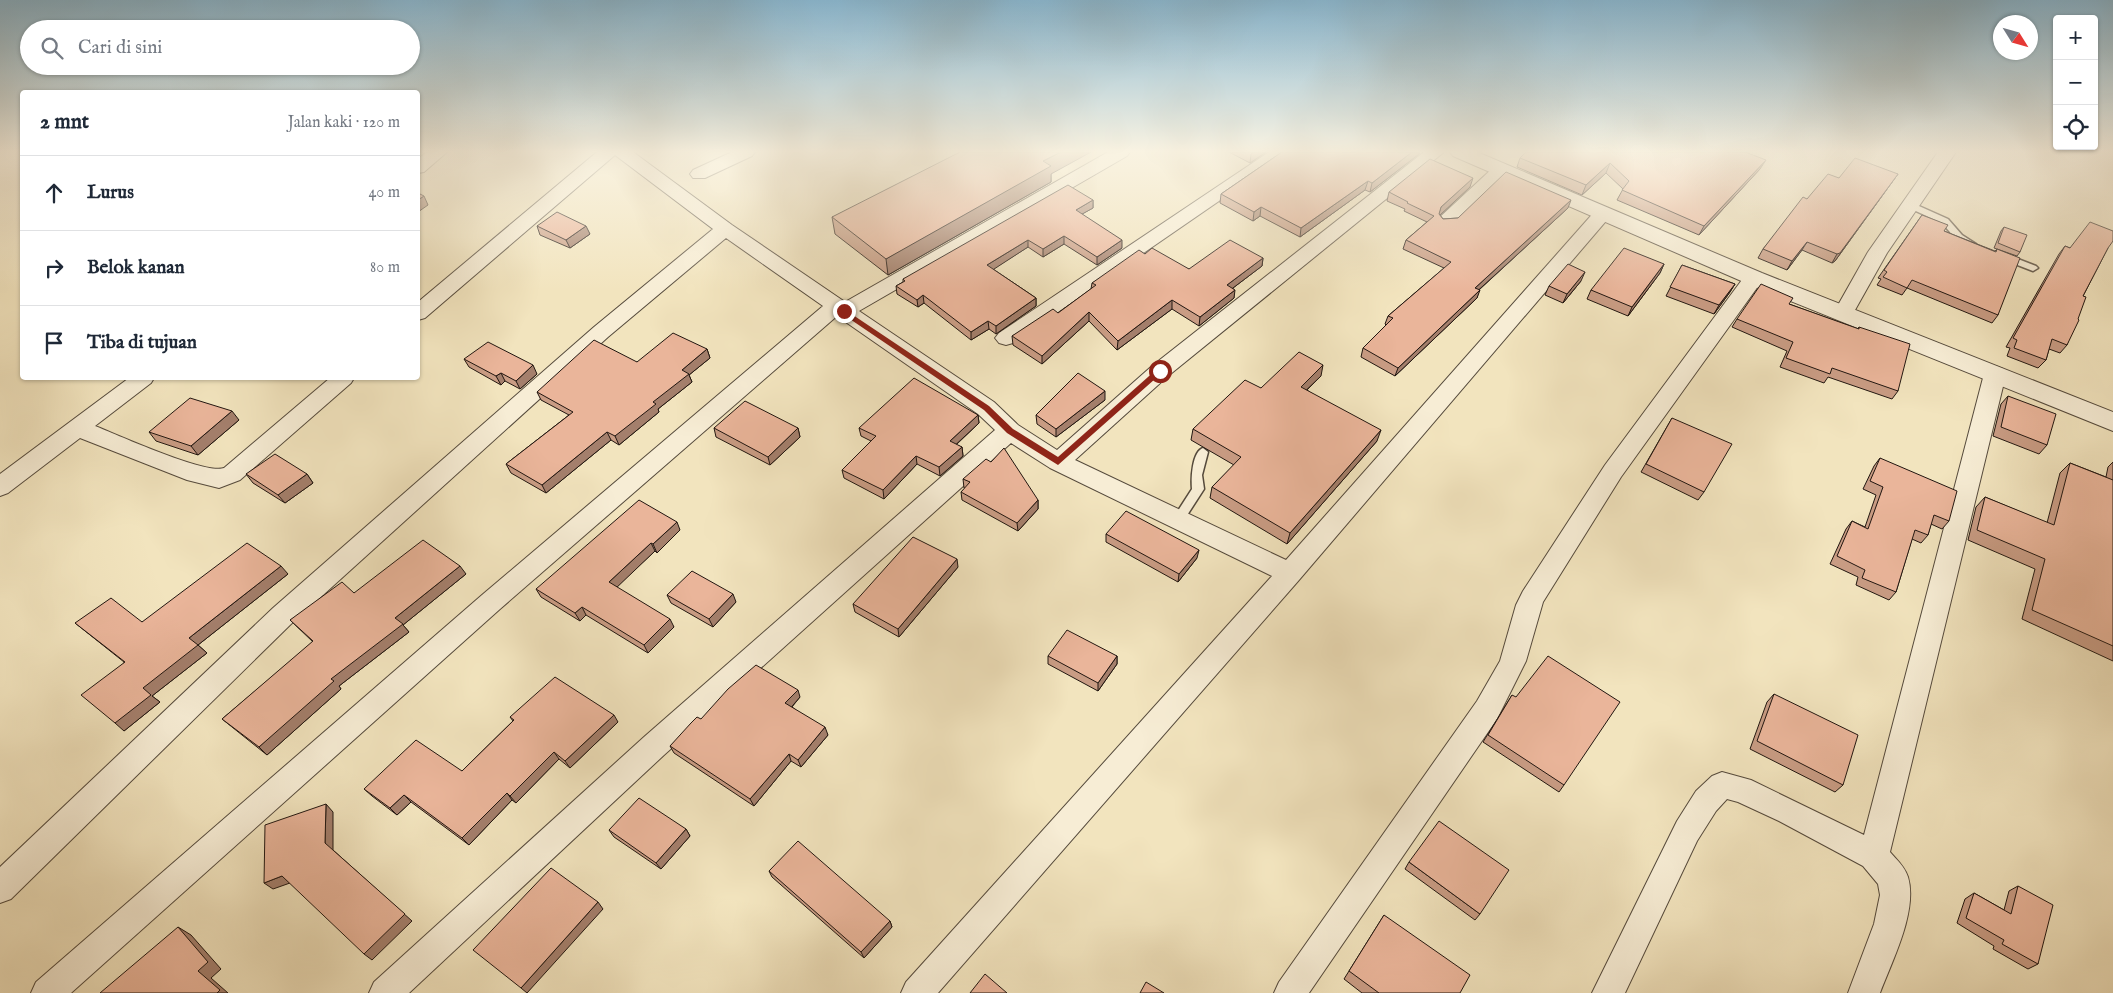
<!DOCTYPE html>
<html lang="id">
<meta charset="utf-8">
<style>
:root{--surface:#fff;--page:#f2f2f3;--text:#1f2937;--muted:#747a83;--line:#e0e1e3}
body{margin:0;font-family:"IM FELL English",serif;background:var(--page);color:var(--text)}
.controls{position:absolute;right:15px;top:15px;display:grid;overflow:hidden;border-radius:5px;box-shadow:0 1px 4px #0004}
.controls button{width:45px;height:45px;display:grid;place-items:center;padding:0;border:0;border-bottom:1px solid var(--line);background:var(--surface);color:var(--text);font:25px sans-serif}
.compass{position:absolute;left:1993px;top:15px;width:45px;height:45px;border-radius:50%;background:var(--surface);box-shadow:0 1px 4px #0004;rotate:127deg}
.stop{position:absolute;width:15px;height:15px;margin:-11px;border:4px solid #8f2418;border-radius:50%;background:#fff}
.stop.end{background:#8f2418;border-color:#fff;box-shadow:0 1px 5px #0008}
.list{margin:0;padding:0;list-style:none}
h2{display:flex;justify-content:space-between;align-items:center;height:65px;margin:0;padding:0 20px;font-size:21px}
h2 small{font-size:16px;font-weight:400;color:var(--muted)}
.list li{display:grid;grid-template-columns:32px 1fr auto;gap:15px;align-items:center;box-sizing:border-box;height:75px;padding:0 20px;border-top:1px solid var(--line)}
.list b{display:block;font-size:19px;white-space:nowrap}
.list em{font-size:16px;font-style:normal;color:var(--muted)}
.icon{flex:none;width:28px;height:28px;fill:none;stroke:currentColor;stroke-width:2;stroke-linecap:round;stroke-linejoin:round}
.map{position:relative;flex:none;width:2113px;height:993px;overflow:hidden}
.search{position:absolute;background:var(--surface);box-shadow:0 1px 4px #0004;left:20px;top:20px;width:400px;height:55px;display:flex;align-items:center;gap:12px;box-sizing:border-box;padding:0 18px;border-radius:28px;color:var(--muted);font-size:19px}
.panel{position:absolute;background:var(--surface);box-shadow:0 1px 4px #0004;left:20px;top:90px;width:400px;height:290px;border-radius:5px}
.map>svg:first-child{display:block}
</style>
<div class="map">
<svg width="2113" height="993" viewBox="0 0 2113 993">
<rect width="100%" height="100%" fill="#f2e4be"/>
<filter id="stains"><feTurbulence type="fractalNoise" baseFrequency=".004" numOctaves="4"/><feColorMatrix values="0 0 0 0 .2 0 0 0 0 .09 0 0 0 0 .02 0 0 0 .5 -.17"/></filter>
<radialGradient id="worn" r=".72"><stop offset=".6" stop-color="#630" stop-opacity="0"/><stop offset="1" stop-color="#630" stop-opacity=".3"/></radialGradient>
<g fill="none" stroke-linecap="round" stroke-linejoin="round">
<defs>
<path id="service" d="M1910 202 1948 219 1962 235 1976 244 1971 247 1956 239 1942 223 1907 207 1906 205Z
M2005 254 2036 266 2038 268 2033 271 2002 259V255Z
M1203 448 1208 452 1202 475 1204 489 1182 523H1174L1172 520 1174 517 1192 489C1191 479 1192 452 1203 448Z"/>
<path id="minor" d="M427 152H447L424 172 418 173V159Z
M597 152H633L732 225 845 302 1108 152H1130L1127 156 859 311 994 402 1018 425 1057 450 1152 366 1424 152H1444L1168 376 1075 460 1286 560 1596 210H1610L1612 214 1299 580 938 993H901L906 982 1272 576 1050 468 1011 443 664 755 409 993H369L374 982 644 737 995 430 978 414 837 316 500 609 71 993H31L36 982 482 595 823 306 726 238 608 337 291 624 11 899 0 903V867L273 608 594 327 713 229 615 155 425 318 418 320V302Z
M732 152H755L752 156 705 178H693L690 174 693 170Z
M1269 152H1290L1013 343 1006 345 999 343 995 338 999 333Z
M1938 152H1956L1887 253 1850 319 1843 321 1836 319 1833 314 1868 252Z
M1501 165 1507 166 1510 170 1507 174 1454 225H1440L1438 221 1440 217 1495 166Z
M1754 272 1761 273 1764 278 1621 477 1543 602 1526 661 1497 719 1309 993H1274L1279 982 1477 701 1500 661 1516 605 1523 591 1605 465 1747 273Z
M1995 366 2003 369 2006 374 1890 852C1897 860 1905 867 1908 877 1918 911 1892 961 1880 993H1848L1874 924 1880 895 1878 884 1863 866 1779 821 1738 802 1727 799 1716 811 1697 841 1625 993H1592L1677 821 1696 791 1712 776 1722 772 1751 780 1864 835 1984 374 1987 369Z
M129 378H154L151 383 95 426C118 435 206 475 224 468L330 378H354L351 383 240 480 219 488 187 480 80 438 8 493 0 496V474Z"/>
<path id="tertiary" d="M1450 152H1477L1762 273 2113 412V431L1746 283 1453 156Z"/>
</defs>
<use href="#service" stroke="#554a3c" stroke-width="3"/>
<use href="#minor" stroke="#554a3c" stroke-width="2"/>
<use href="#tertiary" stroke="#554a3c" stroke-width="2"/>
<use href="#service" fill="#f7edd5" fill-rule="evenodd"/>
<use href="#minor" fill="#f7edd5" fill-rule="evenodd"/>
<use href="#tertiary" fill="#f7edd5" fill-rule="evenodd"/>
</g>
<path fill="#c99c84" stroke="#211610" d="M1229 152H1266L1250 163Z
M1282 152H1419V154L1370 192 1365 190 1300 237 1260 216 1253 221 1220 203 1221 194Z
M1520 158 1760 169 1699 235 1617 200 1623 189 1606 173 1582 195 1517 167Z
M1051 174V182L888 275 835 234 832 217Z
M1898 174 1835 261 1832 263 1802 250 1787 270 1758 258 1763 249 1807 199 1839 178Z
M1470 187 1440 215 1443 219 1458 218 1568 208 1479 290 1477 298 1395 376 1361 357 1363 348 1386 325 1385 324 1388 316 1444 268 1403 249 1406 240 1427 222 1404 211 1405 209 1387 201 1389 192Z
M1093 200V208L1082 214 1122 248 1097 265 1064 244 1043 257 1028 247 993 269 1036 298V306L996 334 989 329 971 340 924 303 918 307 897 294 896 286 903 282V279Z
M1922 215 1944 231 1995 251 1997 249 1998 315 1992 323 1907 288 1902 295 1877 285 1881 279 1878 278Z
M537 226 590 234 570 248 540 235Z
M2004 227 2020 252 2017 256 1994 248 2001 231Z
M2065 246 2070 248H2108L2083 296 2067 345 2060 353 2049 349 2046 360 2038 368 2007 356 2010 348 2006 347 2059 254Z
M1145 254 1189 269 1263 258 1262 266 1233 288 1234 298 1199 326 1172 309 1117 350 1089 321 1042 364 1013 345 1012 336 1058 313 1091 289 1092 283Z
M1664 264 1660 273 1628 316 1587 299 1591 290Z
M1682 265 1735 284 1730 292 1714 314 1666 296Z
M1581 281 1563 303 1545 295 1549 286Z
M1789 304 1858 329 1859 327 1898 391 1892 399 1828 377 1824 383 1780 367 1787 351 1732 327 1737 319Z
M707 349 710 358 689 375 692 382 658 409 659 412 619 445 611 440 546 493 511 473 506 464 569 415 541 400 537 392 637 362Z
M464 359 537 374 520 389 505 381 501 385 469 367Z
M1321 376 1307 390 1377 441 1287 544 1210 498 1212 487 1234 465 1191 440 1193 429 1261 388Z
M2008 396 2047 445 2039 454 1993 436 2001 404Z
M1105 400 1056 437 1037 424 1036 415Z
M978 415 979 423 956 445 962 447 963 456 940 476 917 464 884 499 844 478 842 470 871 441 861 436 859 428Z
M1672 418 1704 492 1698 500 1641 472Z
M239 420 198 455 156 441 149 432Z
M714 428H798L800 437 770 465 716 437Z
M1880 458 1949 521 1942 529 1931 524 1928 535 1921 543 1912 539 1896 592 1889 600 1856 585 1858 577 1830 564 1846 529 1852 521 1865 527 1876 495 1863 489 1874 466Z
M2113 462V661L2022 619 2035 569 1968 540 1976 507 1985 497 2047 523 2060 473 2070 463 2106 477 2108 467Z
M246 474H307L313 483 285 503 253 483Z
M963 479 1038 500V509L1018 531 962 500 961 492 965 488H964Z
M680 530 657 553 655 551 616 587 674 627 648 653 586 615 580 621 541 597 536 589Z
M1106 534 1197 558 1178 582 1106 542Z
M958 567 899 637 855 612 853 604Z
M288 574 198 645 207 653 152 696 160 702 124 731V662L75 623 142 622Z
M466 574 403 625 409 632 339 686 341 689 267 755 222 719 313 642 290 620 354 593Z
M667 595 736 602 713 627 671 603Z
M1048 656H1117V664L1098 691 1048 664Z
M1774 694 1843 785 1835 792 1750 749 1767 702Z
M1512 695 1564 785 1559 792 1483 742Z
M800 697 792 707 828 735 801 767 791 761 754 806 674 753 670 746 701 719Z
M510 717 618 722 570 768 559 759 516 803 512 800 469 845 411 802 397 815 372 796 364 789 462 771 513 721Z
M686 829 690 836 661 869 614 837 609 830Z
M1409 862 1480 914 1475 920 1405 869Z
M769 871 890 921 892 927 864 958 772 877Z
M2018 886 2038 964 2028 969 1993 949 1994 946 1957 923 1965 899 1974 893 2004 910 2009 891Z
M1384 915 1460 993H1362L1344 979Z"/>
<path fill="#a47f6c" stroke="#211610" d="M1061 152H1091L1051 174V182L888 275 886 259 1043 161Z
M1254 152H1266L1250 163 1251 154Z
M1412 152H1419V154L1370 192 1372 183Z
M1766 160 1760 169 1699 235 1704 226Z
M1610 163 1606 173 1582 195 1586 185Z
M1898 174 1835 261 1832 263 1837 254Z
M1473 178 1470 187 1439 216 1436 222 1441 207Z
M1368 181 1365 190 1300 237 1301 228Z
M424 196 428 205 418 212V200Z
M1093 200V208L1075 218 1076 210Z
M1571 200 1568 208 1472 296 1475 288Z
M1261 207 1260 216 1253 221 1254 212Z
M586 226 590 234 570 248 566 240Z
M1064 236V244L1043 257V249Z
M1028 240V247L988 273 987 265Z
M1122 240V248L1097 265V257Z
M1807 242 1802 250 1787 270 1792 261Z
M1263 258 1262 266 1225 294 1227 285Z
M1664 264 1660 273 1628 316 1632 307Z
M1585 272 1581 281 1563 303 1567 294Z
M1735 284 1730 292 1714 314 1719 305Z
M1235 290 1234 298 1199 326 1200 317Z
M1480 290 1477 298 1395 376 1398 368Z
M923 295 924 303 918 307 917 300Z
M1036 298V306L996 334V326Z
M1172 300V309L1117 350 1118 341Z
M1089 312V321L1042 364V356Z
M988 321 989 329 971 340V332Z
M707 349 710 358 689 375 692 382 658 409 659 412 619 445 615 436 682 370Z
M533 365 537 374 520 389 516 381Z
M1323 365 1321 376 1298 398 1301 387Z
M501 373 505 381 501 385 496 376Z
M1105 391V400L1056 437V429Z
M232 411 239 420 198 455 191 446Z
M978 415 979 423 950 450V441Z
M798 428 800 437 770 465 768 457Z
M1381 430 1377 441 1287 544 1290 533Z
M607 432 611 440 546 493 542 485Z
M962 447 963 456 940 476 939 467Z
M916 456 917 464 884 499 883 490Z
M307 474 313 483 285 503 278 495Z
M1038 500V509L1018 531 1017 523Z
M677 522 680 530 657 553 653 544Z
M651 543 655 551 613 591 609 582Z
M1199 550 1197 558 1178 582 1179 574Z
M957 559 958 567 899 637 898 629Z
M281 566 288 574 198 645 207 653 152 696 160 702 124 731 115 723 143 688 189 638Z
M460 566 466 574 403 625 409 632 339 686 341 689 267 755 259 747 395 618Z
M733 594 736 602 713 627 709 619Z
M582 607 586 615 580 621 575 613Z
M670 619 674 627 648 653 644 645Z
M1117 656V664L1098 691V683Z
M798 690 800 697 788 711 785 703Z
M614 715 618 722 570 768 565 761Z
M825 727 828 735 801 767 798 760Z
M554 752 559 759 516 803 510 796Z
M789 754 791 761 754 806 750 799Z
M507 793 512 800 469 845 462 838Z
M404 795 411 802 397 815 390 808Z
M326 804 333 812V850L412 921 372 960 364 954 325 843Z
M686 829 690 836 661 869 656 863Z
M282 876 290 883 273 889 264 883Z
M598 902 603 909 527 993 521 988Z
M890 921 892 927 864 958 861 952Z
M178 927 191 935 221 969 211 978 228 993H217L198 971Z"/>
<path fill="#eab59a" stroke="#211610" d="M960 152H1061L1043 161 1051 166 886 259 832 217Z
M1282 152H1412L1372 183 1368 181 1301 228 1261 207 1254 212 1221 194Z
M1526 152H1745L1766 160 1704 226 1622 190 1629 181 1610 163 1586 185 1520 158Z
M1855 158 1898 174 1840 253 1837 254 1807 242 1792 261 1763 249 1803 197 1807 199 1828 174 1839 178Z
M1430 159 1473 178 1441 207 1439 214 1443 219 1458 218 1506 172 1571 200 1475 288 1480 290 1398 368 1363 348 1393 318 1388 316 1451 262 1406 240 1434 216 1407 203 1408 202 1389 192Z
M1068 185 1093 200 1076 210 1122 240 1097 257 1064 236 1043 249 1028 240 987 265 1036 298 996 326 988 321 971 332 923 295 917 300 896 286 905 281 903 279Z
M418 193 424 196 418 200Z
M557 212 586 226 566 240 537 226Z
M1922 215 1948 225 1944 231 1996 252 1997 249 2020 258 1998 315 1912 280 1907 288 1883 277 1887 272 1884 270Z
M2090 222 2113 231V241L2108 248 2083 296 2086 297 2078 319 2079 320 2067 345 2052 339 2046 360 2014 348 2017 340 2013 338 2065 246 2070 248Z
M2004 227 2027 235 2020 252 1998 243Z
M1230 240 1263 258 1227 285 1235 290 1200 317 1172 300 1118 341 1089 312 1042 356 1012 336 1053 309 1058 313 1096 285 1092 283 1139 250 1145 254 1152 248 1189 269Z
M1624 248 1664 264 1632 307 1591 290Z
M1568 264 1585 272 1567 294 1549 286Z
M1682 265 1735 284 1719 305 1670 287Z
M1761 284 1793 298 1789 304 1859 329V327L1910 344 1898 391 1832 368 1830 374 1786 358 1793 342 1737 319Z
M673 333 707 349 682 370 689 374 653 402 656 404 615 436 607 432 542 485 506 464 573 412 537 392 594 340 637 362Z
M488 342 533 365 516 381 501 373 496 376 464 359Z
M1299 352 1323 365 1301 387 1381 430 1290 533 1212 487 1241 457 1193 429 1245 380 1261 388Z
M1078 373 1105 391 1056 429 1036 415Z
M914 378 978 415 950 441 962 447 939 467 916 456 883 490 842 470 876 436 859 428Z
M2008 396 2056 414 2047 445 2001 427Z
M190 398 232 411 191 446 149 432Z
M745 401 798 428 768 457 714 428Z
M1672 418 1732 444 1704 492 1646 464Z
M1004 448 1038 500 1017 523 961 492 970 482 963 479 986 459 991 462Z
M275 454 307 474 278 495 246 474Z
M1880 458 1957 491 1949 521 1934 515 1928 535 1915 530 1896 592 1862 578 1865 570 1837 556 1852 521 1868 529 1883 487 1870 481Z
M2070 463 2113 480V646L2032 610 2045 559 1977 530 1985 497 2054 525Z
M639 500 677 522 653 544 651 543 609 582 670 619 644 645 582 607 575 613 536 589Z
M1126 511 1199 550 1179 574 1106 534Z
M913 537 957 559 898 629 853 604Z
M423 540 460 566 395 618 403 624 331 679 334 681 259 747 222 719 313 641 290 620 342 582 354 593Z
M247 543 281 566 189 638 198 645 143 688 151 695 115 723 81 695 125 662 75 623 111 598 142 622Z
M692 571 733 594 709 619 667 595Z
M1067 630 1117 656 1098 683 1048 656Z
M1548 656 1620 702 1564 785 1488 735 1512 695 1516 697Z
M756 665 798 690 785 703 825 727 798 760 789 754 750 799 670 746 691 723 697 717 701 719 728 689Z
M555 677 614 715 565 761 554 752 510 796 507 793 462 838 404 795 390 808 364 789 416 740 462 771 514 720 510 717Z
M1774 694 1858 735 1843 785 1757 741Z
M639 798 686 829 656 863 609 830Z
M326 804 325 843 405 914 364 954 282 876 264 883 265 825Z
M1439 821 1509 870 1480 914 1409 862Z
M798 841 890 921 861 952 769 871Z
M551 868 598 902 521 988 473 950Z
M2018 886 2053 905 2038 964 2002 944 2004 940 1966 918 1974 893 2011 914Z
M1384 915 1470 975 1460 993H1379L1349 971Z
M178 927 208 962 198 971 220 990 217 993H100Z
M985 974 1007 993H970Z
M1146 982 1164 993H1140Z"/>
<linearGradient id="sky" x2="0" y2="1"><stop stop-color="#89b8d2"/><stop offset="0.52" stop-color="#f9f3e2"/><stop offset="1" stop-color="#f9f3e2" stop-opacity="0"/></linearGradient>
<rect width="2113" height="291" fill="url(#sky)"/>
<path fill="#8f2418" d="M844 309 989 406 1013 429 1058 457 1157 369 1164 371 1058 465 1007 433 984 410 841 313Z"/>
<rect width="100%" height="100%" filter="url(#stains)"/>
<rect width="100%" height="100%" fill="url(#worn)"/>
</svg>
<div class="controls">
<button>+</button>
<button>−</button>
<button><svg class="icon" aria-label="locate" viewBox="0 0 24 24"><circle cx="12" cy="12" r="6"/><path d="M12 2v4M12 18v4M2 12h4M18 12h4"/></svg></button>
</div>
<svg class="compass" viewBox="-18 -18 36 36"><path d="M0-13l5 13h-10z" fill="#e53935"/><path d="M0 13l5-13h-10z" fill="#747a83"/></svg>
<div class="stop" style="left:1160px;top:371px"></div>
<div class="stop end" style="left:844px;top:311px"></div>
<div class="search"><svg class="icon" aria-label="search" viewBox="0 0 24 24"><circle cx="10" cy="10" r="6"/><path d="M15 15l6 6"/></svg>Cari di sini</div>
<section class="panel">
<h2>2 mnt<small>Jalan kaki · 120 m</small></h2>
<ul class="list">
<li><svg class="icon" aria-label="ahead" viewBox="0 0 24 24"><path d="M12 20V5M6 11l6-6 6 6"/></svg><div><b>Lurus</b></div><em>40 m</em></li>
<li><svg class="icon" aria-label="right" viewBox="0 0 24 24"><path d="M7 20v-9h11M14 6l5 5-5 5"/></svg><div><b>Belok kanan</b></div><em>80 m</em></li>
<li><svg class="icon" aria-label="arrive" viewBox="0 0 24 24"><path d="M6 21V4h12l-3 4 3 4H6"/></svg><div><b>Tiba di tujuan</b></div></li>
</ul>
</section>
</div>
